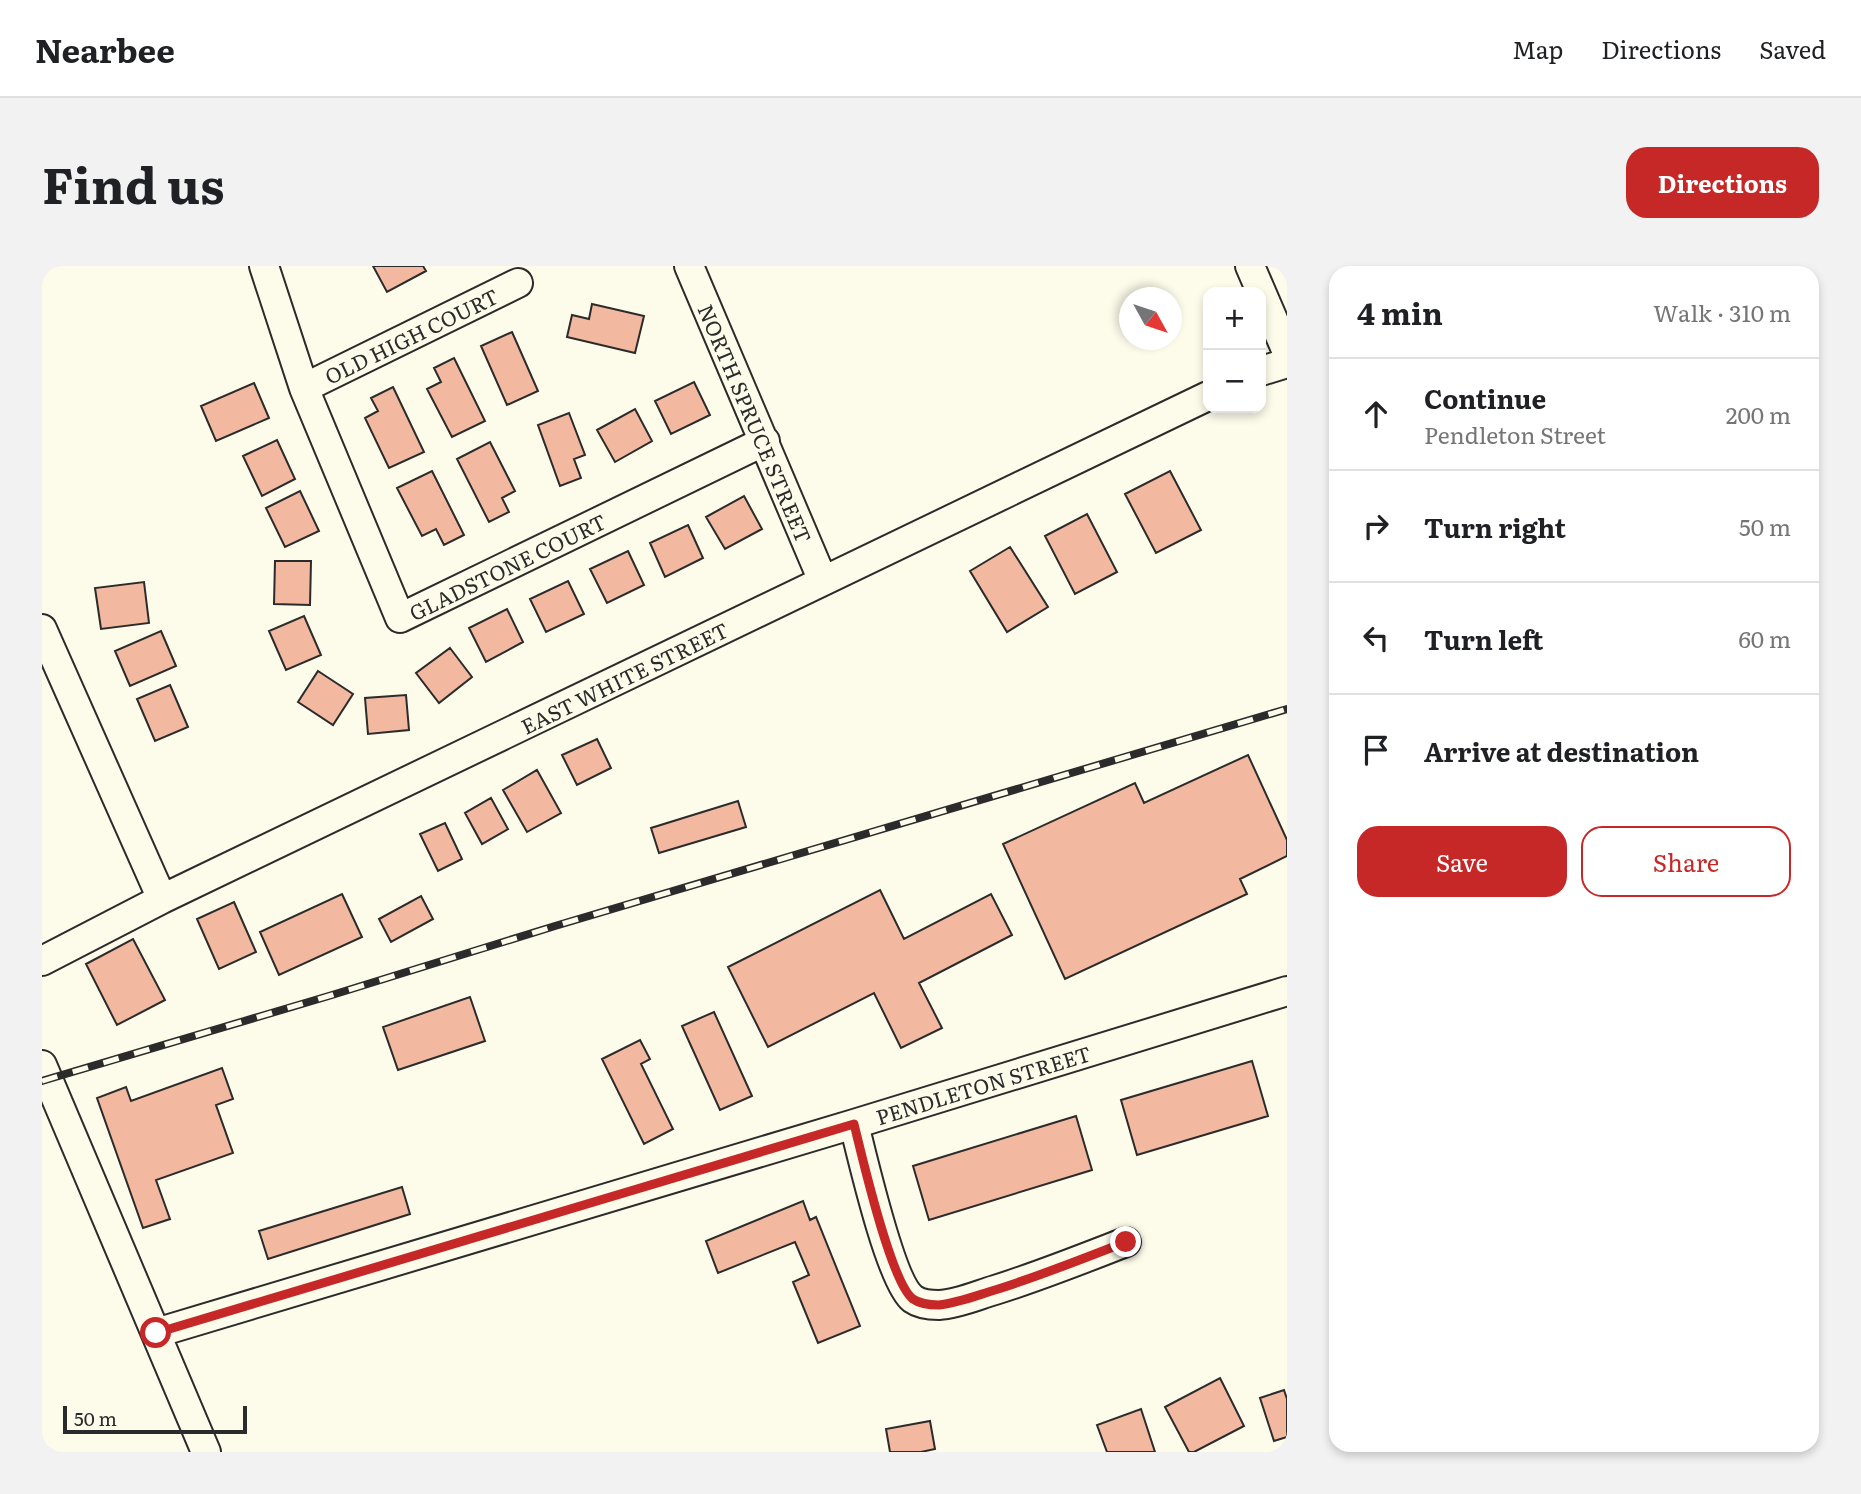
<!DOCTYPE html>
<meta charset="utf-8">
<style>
:root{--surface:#fff;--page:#f2f2f2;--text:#202124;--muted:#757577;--line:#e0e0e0;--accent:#c62828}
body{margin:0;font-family:Literata,serif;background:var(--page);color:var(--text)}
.controls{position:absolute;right:21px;top:21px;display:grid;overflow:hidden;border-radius:14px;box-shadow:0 4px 10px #0003}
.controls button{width:63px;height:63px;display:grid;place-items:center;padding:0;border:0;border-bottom:2px solid var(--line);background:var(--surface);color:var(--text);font:35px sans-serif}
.compass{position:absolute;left:1077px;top:21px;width:63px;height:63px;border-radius:50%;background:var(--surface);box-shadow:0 4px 10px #0003;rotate:130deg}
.scale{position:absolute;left:21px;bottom:18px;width:184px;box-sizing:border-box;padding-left:7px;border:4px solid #2b2b2b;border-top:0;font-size:19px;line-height:24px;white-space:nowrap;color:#2b2b2b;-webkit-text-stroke:5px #fdfbea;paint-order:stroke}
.stop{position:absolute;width:21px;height:21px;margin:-16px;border:5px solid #c62828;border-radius:50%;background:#fff}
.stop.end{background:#c62828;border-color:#fff;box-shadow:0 2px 7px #0008}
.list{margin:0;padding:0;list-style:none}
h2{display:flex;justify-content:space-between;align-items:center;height:91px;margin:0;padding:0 28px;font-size:30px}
h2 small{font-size:23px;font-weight:400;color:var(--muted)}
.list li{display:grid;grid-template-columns:46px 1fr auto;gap:21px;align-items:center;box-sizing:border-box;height:112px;padding:0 28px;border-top:2px solid var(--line)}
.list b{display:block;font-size:26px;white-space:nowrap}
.list p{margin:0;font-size:23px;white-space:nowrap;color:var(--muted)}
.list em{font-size:23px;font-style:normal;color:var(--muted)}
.actions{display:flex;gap:14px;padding:21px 28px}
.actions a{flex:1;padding:16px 0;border:2px solid var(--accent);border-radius:21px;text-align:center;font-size:24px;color:var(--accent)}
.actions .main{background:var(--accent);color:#fff}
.icon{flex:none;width:38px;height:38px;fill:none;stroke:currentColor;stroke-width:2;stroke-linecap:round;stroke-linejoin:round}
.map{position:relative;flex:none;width:1245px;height:1186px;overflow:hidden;border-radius:21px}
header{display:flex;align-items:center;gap:42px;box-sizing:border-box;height:98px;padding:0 35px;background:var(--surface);border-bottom:2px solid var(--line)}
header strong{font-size:33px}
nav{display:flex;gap:38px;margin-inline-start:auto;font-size:24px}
.intro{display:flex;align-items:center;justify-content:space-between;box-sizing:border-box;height:168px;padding:0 42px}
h1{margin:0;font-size:49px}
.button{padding:18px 32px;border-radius:21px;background:var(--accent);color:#fff;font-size:24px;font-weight:700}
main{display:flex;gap:42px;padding:0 42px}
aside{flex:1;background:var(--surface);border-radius:21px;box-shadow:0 4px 10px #0003}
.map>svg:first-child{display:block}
</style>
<header>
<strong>Nearbee</strong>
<nav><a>Map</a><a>Directions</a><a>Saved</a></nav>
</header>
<div class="intro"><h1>Find us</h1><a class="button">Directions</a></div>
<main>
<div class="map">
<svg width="1245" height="1186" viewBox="0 0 1245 1186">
<rect width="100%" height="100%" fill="#fdfbea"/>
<path fill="#f2b8a0" stroke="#2b2b2b" stroke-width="2" d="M331 0H381L384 5 345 26Z
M550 38 602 50 593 87 525 71 530 49 547 53Z
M470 66 496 125 465 139 439 80Z
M412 92 443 155 410 171 385 123 399 116 392 102Z
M652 116 668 149 629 168 613 135Z
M212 117 227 152 174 175 159 140Z
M351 121 382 186 347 202 323 152 336 145 329 132Z
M593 143 610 175 573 196 555 164Z
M527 147 543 189 532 193 539 212 518 220 496 159Z
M235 174 253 213 220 230 201 190Z
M448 176 473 225 460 232 467 246 447 256 415 193Z
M390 205 422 269 402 279 394 263 380 270 355 222Z
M1128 205 1159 264 1114 287 1083 228Z
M258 225 277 265 243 281 224 242Z
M702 230 720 263 683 283 664 251Z
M1045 248 1075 306 1033 328 1003 270Z
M646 259 661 292 623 311 608 277Z
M968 281 1006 341 965 366 928 305Z
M586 285 602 319 565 337 548 303Z
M233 295H269L268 339 232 338Z
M526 315 542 348 504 366 488 333Z
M102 316 107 357 59 363 53 322Z
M465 343 481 376 444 396 427 362Z
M262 350 279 389 244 404 227 365Z
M119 365 134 400 88 420 73 385Z
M408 382 430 411 397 437 374 407Z
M276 405 311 428 291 459 256 436Z
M128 419 146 461 113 475 95 433Z
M364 429 367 464 326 468 323 432Z
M555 473 569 502 535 519 520 489Z
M1206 489 1245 574V590L1198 613 1205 628 1023 713 961 578 1093 517 1102 537Z
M495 504 519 547 485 566 461 524Z
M449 532 466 563 440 578 423 547Z
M696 535 704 561 617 587 609 562Z
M403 557 420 593 396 605 378 568Z
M838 624 862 673 949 628 970 669 877 717 900 762 859 782 832 727 726 781 686 701Z
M300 628 320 671 237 709 218 666Z
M379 630 391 653 349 676 337 653Z
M192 636 214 686 177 703 155 653Z
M91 673 123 734 75 759 44 698Z
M428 731 443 775 356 804 341 761Z
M672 746 710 830 678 844 640 760Z
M598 774 608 793 599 798 631 863 602 878 560 793Z
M1210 795 1226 850 1095 889 1079 834Z
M180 802 191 833 174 839 191 887 114 914 128 953 101 962 55 832 84 821 89 835Z
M1034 850 1050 904 887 954 871 900Z
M360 921 368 948 226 993 217 965Z
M761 935 768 954 774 951 818 1060 776 1077 751 1016 767 1009 753 976 676 1007 664 975Z
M1178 1112 1202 1160 1152 1186H1147L1123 1141Z
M1242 1124 1245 1133V1171L1232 1175 1218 1132Z
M1099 1143 1113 1186H1065L1055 1159Z
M888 1155 893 1183 879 1186H848L844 1163Z"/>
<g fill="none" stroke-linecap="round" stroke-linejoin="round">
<defs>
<path id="minor" d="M222 0 262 122 358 352 723 175
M647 0 781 315
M1208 0 1245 86
M1219 105 1245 97
M262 122 476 17
M0 363 120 633
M0 695 120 633 1166 130
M0 799 164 1186
M812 858C820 890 849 1017 871 1033 878 1038 889 1039 897 1039 916 1038 936 1029 953 1024 998 1010 1040 993 1084 976
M114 1067 812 858 1245 725"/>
</defs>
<use href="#minor" stroke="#2b2b2b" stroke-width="32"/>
<use href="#minor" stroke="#fdfbea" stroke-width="28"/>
<defs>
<path id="rail" d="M0 815 290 729 513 660 1245 443"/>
</defs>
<use href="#rail" stroke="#2b2b2b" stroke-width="8"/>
<use href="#rail" stroke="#fdfbea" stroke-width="5" stroke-dasharray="16" stroke-linecap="butt"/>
</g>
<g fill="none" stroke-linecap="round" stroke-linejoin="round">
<path stroke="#c62828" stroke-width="9" d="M114 1067 812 858C820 890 849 1017 871 1033 878 1038 889 1039 897 1039 916 1037 936 1029 953 1024 998 1010 1040 993 1084 976"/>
</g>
<g text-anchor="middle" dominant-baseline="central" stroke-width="5" stroke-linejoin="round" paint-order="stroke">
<g font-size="21" fill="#2b2b2b" stroke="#fdfbea">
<text transform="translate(369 69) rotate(-26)">OLD HIGH COURT</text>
<text transform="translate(714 157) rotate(67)">NORTH SPRUCE STREET</text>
<text transform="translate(465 300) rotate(-26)">GLADSTONE COURT</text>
<text transform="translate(582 411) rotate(-26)">EAST WHITE STREET</text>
<text transform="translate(941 818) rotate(-17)">PENDLETON STREET</text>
</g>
</g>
</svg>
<div class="controls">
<button>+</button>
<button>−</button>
</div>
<svg class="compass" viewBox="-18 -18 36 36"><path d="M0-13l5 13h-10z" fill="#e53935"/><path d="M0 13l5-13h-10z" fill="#757577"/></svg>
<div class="scale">50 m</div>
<div class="stop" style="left:114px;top:1067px"></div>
<div class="stop end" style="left:1084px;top:976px"></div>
</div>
<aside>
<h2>4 min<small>Walk · 310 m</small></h2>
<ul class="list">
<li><svg class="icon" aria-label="ahead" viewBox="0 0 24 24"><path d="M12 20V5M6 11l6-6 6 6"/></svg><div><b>Continue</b><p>Pendleton Street</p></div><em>200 m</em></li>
<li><svg class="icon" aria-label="right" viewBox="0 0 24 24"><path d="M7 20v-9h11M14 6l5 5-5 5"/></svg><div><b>Turn right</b></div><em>50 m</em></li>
<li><svg class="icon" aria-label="left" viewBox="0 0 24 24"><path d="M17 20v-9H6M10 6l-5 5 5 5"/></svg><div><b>Turn left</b></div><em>60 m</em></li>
<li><svg class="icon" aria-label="arrive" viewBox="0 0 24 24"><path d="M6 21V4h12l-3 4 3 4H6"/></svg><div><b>Arrive at destination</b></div></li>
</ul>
<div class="actions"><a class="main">Save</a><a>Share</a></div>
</aside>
</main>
